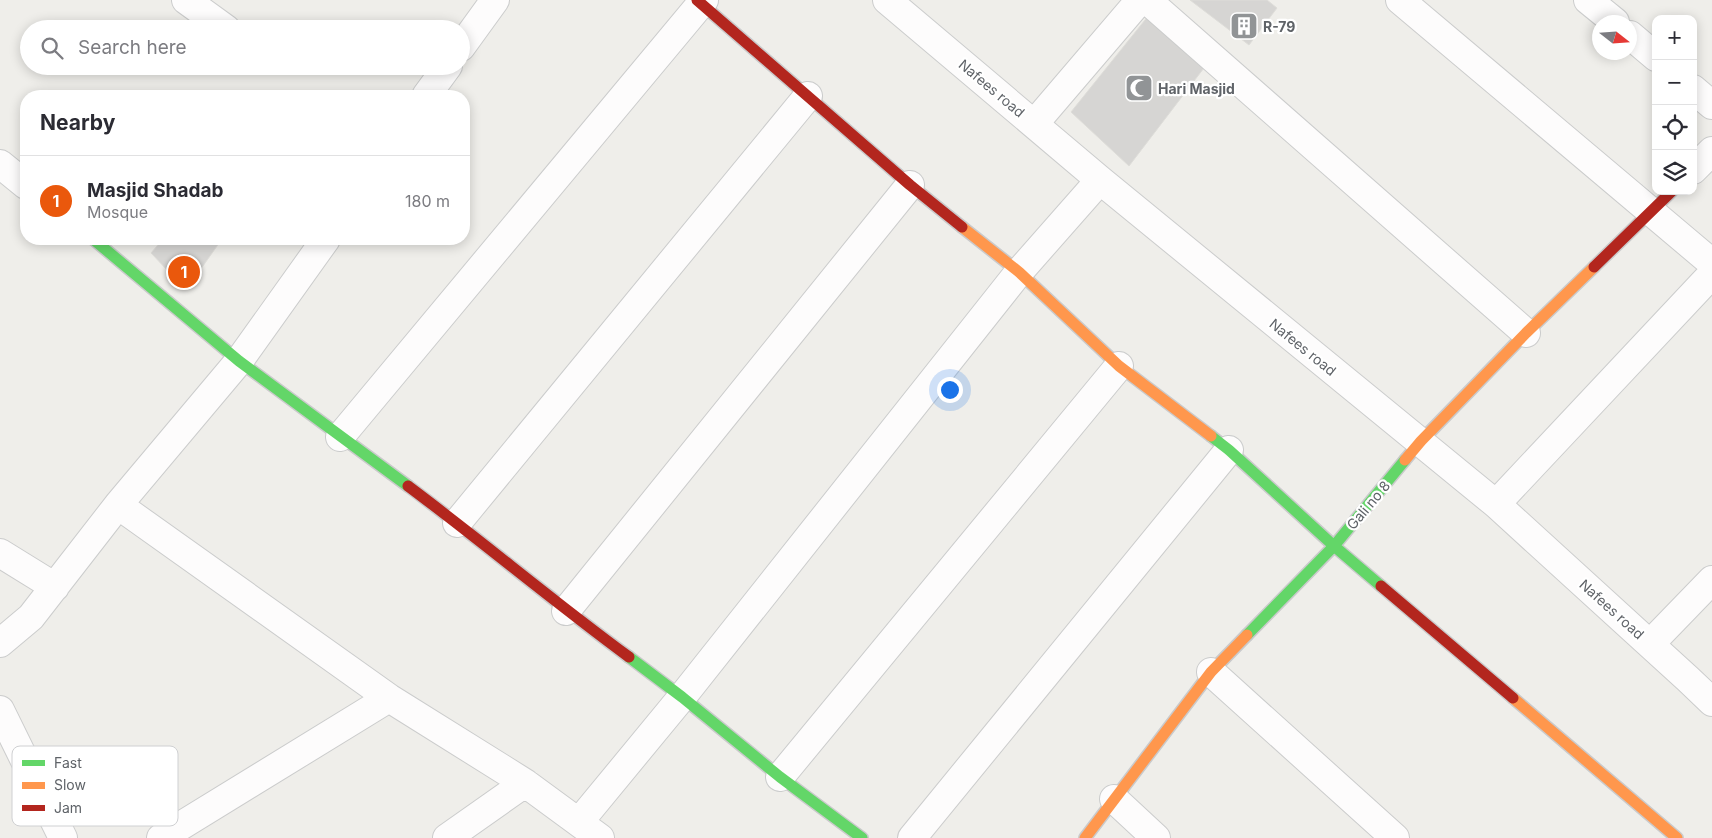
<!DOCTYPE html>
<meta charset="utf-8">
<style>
:root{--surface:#fff;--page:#f7f7f7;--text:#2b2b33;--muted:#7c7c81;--line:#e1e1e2;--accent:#ea580c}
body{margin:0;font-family:Inter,sans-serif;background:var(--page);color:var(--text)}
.controls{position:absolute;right:15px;top:15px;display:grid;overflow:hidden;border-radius:10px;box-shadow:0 2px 12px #0003}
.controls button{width:45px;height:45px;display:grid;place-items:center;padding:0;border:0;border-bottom:1px solid var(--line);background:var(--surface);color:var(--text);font:25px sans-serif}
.compass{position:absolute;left:1592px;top:15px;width:45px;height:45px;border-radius:50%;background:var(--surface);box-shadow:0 2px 12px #0003;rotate:107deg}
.you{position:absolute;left:949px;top:389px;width:18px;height:18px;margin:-12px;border:4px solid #fff;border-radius:50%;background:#1a73e8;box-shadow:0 0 0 8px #1a73e833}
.badge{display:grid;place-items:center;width:32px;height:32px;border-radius:50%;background:var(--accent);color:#fff;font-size:16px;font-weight:700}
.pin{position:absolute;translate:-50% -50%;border:2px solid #fff;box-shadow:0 1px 5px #0006}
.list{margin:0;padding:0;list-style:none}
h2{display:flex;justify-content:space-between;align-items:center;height:65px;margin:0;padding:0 20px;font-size:21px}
h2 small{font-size:16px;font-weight:400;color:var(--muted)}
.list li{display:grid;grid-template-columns:32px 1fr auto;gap:15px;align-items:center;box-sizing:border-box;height:90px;padding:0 20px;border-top:1px solid var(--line)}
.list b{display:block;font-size:19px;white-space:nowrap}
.list p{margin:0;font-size:16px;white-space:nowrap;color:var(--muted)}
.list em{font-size:16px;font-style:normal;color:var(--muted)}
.icon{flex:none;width:28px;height:28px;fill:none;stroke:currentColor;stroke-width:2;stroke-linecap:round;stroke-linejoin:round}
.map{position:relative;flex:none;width:1712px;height:838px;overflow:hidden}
.search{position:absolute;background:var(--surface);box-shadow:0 2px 12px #0003;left:20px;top:20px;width:450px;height:55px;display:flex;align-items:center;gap:12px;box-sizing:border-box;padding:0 18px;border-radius:28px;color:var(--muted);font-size:19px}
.panel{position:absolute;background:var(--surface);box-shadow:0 2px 12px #0003;left:20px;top:90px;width:450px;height:155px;border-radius:20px}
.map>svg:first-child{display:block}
</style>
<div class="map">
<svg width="1712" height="838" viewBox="0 0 1712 838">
<rect width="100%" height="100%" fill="#efeeea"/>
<path fill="#d6d5d3" stroke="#deddd9" d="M1190 0H1267L1277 8 1249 45Z
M1149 15 1207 64 1129 166 1071 112Z
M163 239H222L186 290 151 253Z"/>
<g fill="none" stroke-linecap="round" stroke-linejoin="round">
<defs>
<path id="street" d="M186 0 226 29
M887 0 1100 180 1496 504 1688 679 1712 702
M1147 0 1526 333
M1400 0 1712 263
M1588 0 1615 22
M1630 35 1656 57
M461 47 495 0
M1693 89 1712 105
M426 96 448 66
M1034 124 1140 0
M0 164 26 185
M1693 170 1712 151
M340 437 704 0
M1496 504 1712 274
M118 505 389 698 525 783 600 838
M457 523 808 96
M0 553 55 587
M566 611 910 185
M0 643 31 617 118 505 239 361 326 239
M1650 644 1712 580
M1211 672 1395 838
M0 710 63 838
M780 777 1119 366
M1114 799 1156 838
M579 822 682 697 1019 272 1100 180
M161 838 389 698
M447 838 525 783
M912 838 1229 450"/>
<path id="fast" d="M93 239 239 361 408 486
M1211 436 1229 450 1334 546 1381 586
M1247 635 1334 546 1405 460
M629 657 682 697 780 777 862 838"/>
<path id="slow" d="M962 227 1019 272 1119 366 1211 436
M1405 460 1421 441 1526 333 1594 267
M1513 698 1677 838
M1085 838 1211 672 1247 635"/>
<path id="jam" d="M697 0 910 185 962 227
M1594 267 1672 191
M408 486C483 542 554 602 629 657
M1381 586 1513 698"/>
</defs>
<use href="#street" stroke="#cbcccc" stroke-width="30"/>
<use href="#fast" stroke="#cacacb" stroke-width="14"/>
<use href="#slow" stroke="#cacacb" stroke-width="14"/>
<use href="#jam" stroke="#cacacb" stroke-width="14"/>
<use href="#street" stroke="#fdfcfc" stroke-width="28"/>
<use href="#fast" stroke="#63d668" stroke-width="11"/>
<use href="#slow" stroke="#ff974d" stroke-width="11"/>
<use href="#jam" stroke="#b3261e" stroke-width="11"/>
</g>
<defs>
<symbol id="building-square" viewBox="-11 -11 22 22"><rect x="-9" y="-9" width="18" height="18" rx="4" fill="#919496" stroke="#fff"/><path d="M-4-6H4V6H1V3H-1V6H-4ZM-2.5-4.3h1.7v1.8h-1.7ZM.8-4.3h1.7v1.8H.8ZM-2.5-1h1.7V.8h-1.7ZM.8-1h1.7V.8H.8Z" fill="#fff"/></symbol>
<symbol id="mosque-square" viewBox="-11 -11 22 22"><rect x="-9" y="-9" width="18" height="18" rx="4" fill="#919496" stroke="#fff"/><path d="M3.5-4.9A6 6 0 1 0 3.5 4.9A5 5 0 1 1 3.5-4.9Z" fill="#fff"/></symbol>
</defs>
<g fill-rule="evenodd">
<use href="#building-square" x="1228" y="10" width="32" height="32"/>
<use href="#mosque-square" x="1123" y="72" width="32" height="32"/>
</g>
<g text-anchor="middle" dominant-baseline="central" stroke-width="4.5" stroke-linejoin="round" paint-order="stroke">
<g font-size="14" font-weight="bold" fill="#5f6368" stroke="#fff" text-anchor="start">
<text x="1263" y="26">R-79</text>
<text x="1158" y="88">Hari Masjid</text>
</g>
<g font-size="14" fill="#5f6368" stroke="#fff">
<text transform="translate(992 88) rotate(40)">Nafees road</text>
<text transform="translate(1303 347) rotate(39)">Nafees road</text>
<text transform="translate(1368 505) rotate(-50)">Gali no 8</text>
<text transform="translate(1612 609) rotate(42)">Nafees road</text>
</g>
</g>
<rect x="12" y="746" width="166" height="80" rx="8" fill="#fff" stroke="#cfd0d2" stroke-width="1"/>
<rect x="22" y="760" width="23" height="6" fill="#63d668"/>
<rect x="22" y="782" width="23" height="7" fill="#ff974d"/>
<rect x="22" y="805" width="23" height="6" fill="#b3261e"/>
<g font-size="14" fill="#5f6368">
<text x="54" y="768">Fast</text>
<text x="54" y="790">Slow</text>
<text x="54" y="813">Jam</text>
</g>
</svg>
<div class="controls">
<button>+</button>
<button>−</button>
<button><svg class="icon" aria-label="locate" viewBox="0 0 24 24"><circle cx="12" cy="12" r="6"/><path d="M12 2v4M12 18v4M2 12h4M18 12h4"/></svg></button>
<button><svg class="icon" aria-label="layers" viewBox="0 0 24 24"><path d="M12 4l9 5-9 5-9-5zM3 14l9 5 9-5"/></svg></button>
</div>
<svg class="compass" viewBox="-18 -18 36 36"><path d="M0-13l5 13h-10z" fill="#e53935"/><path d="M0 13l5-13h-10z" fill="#7c7c81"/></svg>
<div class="you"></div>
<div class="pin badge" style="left:184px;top:272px">1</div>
<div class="search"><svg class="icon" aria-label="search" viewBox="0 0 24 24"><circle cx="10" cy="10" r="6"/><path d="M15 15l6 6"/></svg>Search here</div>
<section class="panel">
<h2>Nearby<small></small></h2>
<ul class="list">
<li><span class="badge">1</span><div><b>Masjid Shadab</b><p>Mosque</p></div><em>180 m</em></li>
</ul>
</section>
</div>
